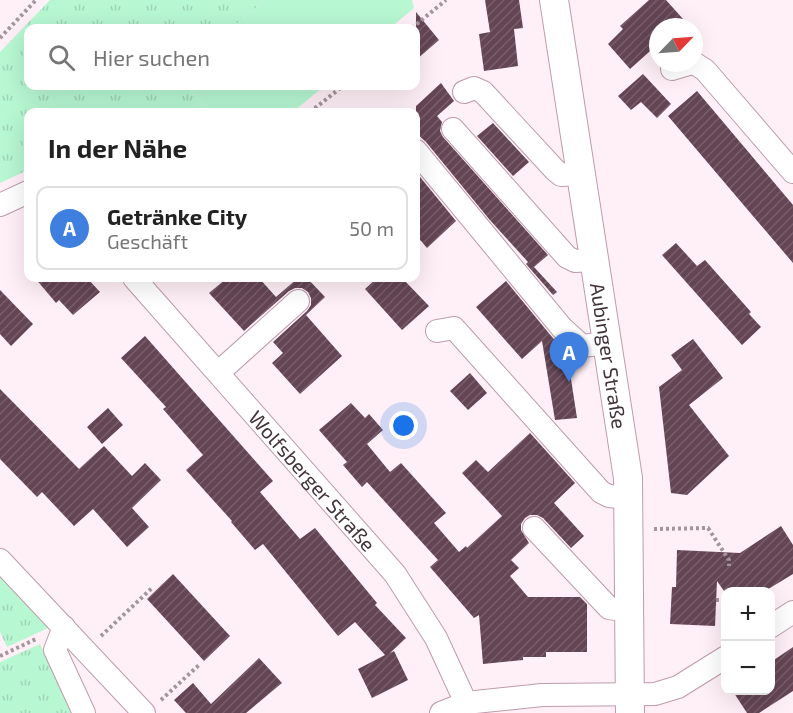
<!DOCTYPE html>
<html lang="de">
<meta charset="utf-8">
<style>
:root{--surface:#fff;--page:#f6f6f6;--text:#222;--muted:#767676;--line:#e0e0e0;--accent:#b45309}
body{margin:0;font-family:"Exo 2",sans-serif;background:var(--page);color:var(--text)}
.controls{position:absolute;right:18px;bottom:18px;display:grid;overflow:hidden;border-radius:12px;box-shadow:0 6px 24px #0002}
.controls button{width:54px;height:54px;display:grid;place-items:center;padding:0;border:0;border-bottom:2px solid var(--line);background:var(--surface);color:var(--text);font:30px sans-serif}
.compass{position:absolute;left:649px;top:18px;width:54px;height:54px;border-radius:50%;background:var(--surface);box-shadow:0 6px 24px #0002;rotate:65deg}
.you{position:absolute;left:404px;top:426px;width:21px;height:21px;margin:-15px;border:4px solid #fff;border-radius:50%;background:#1a73e8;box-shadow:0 0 0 9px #1a73e833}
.badge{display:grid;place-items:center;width:39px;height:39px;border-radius:50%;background:var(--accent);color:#fff;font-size:20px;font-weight:700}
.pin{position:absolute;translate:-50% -50px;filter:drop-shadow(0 2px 3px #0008)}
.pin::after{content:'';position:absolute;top:32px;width:21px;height:18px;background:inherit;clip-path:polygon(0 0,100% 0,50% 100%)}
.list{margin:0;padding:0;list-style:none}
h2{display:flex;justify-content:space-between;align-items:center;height:78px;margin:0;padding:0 24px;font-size:26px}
h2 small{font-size:20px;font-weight:400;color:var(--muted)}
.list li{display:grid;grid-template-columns:39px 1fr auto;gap:18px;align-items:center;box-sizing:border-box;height:84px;margin:0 12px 12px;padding:0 12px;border:2px solid var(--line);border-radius:12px}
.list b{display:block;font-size:22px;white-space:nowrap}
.list p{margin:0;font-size:20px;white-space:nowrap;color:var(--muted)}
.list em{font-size:20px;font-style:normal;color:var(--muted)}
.icon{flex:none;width:33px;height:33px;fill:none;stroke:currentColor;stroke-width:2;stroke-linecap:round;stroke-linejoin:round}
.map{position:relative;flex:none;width:793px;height:713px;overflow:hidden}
.search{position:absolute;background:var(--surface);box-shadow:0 6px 24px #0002;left:24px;top:24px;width:396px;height:66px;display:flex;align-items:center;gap:15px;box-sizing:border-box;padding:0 21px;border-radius:12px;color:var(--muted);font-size:22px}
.panel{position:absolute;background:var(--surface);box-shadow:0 6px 24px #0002;left:24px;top:108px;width:396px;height:174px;border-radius:12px}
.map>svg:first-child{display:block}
</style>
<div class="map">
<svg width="793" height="713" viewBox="0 0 793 713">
<defs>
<pattern id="grass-tufts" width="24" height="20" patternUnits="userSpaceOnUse" patternTransform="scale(1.5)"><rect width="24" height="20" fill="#b7f7d2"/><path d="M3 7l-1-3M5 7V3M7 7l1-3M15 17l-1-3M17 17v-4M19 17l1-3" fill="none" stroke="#9fd4b5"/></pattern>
<pattern id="building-hatch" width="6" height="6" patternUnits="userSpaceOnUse" patternTransform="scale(1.5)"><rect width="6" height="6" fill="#644554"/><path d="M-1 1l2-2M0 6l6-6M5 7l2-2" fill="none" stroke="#785e6a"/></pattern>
</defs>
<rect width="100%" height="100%" fill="#ffeff6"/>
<path fill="url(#grass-tufts)" d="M50 0H265L232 28H28V86H187L210 112H28V170L0 183V52Z
M0 575 57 624 7 647 0 632Z
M40 644 73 713H0V662Z"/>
<path fill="#b7f7d2" d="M265 0H412L414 8 390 28H232Z
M187 86H324L293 112H210Z"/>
<path fill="url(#building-hatch)" d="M485 0H519L523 28 514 29 518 66 484 71 479 34 490 32Z
M649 0H666L683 19 674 27H658V44L630 69 608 44 623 29 620 26Z
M416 12 439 40 416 60Z
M643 74 671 104 657 118 641 102 631 110 618 96Z
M441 83 454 101 437 116 442 122 440 131 443 137 548 255 534 267 557 292 553 295 526 264 528 262 489 219 426 142 416 133V106Z
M697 91 793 205V263L668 116Z
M493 123 529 162 513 176 477 136Z
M416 172 456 221 427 248 416 235Z
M676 243 697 266 705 260 751 312 749 314 761 327 742 345 662 255Z
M35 278H87L100 292 73 315 59 300 56 303Z
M227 278H259L276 297 298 278H307L325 297 306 315 342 356 300 394 272 363 283 353 273 342 307 311 311 305V298L308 292 302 288H295L289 291 244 331 209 293Z
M377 278H402L429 306 402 330 365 289Z
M506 281 552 337 567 353 577 418 555 420 542 341 522 359 476 307Z
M0 290 33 324 11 346 0 334Z
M145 336 273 481 260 492 300 539 315 528 377 603 375 605 406 638 390 653 394 651 408 680 372 698 358 669 385 655 355 622 338 636 263 544 255 550 231 522 232 521 186 470 203 455 163 409 166 407 121 358Z
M693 339 723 378 689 405 729 456 687 495 671 493 659 387 682 370 671 355Z
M470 373 487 393 468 410 450 391Z
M0 389 79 469 104 446 132 476 145 463 161 480 132 508 149 527 127 547 93 509 74 526 42 492 37 497 0 459Z
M351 403 365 418 369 414 383 430 367 444 390 472 401 463 446 513 434 523 459 552 466 546 467 548 502 516 462 473 476 460 488 472 530 433 575 483 554 503 584 536 571 548 543 518 537 515H530L525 518 521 524V530L529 543 511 560 519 568 510 576 528 597H580L587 604V652H546V657H523V660L483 664 479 615 474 618 430 567 438 560 367 482 362 487 343 465 347 462 319 430Z
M108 408 123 425 102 444 87 427Z
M781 526 793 545V574L765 591H724L717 581 715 626 670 624 672 587H676L677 550 740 553Z
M173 574 230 636 204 661 147 599Z
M793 647V691L759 713H747L732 690H771V662Z
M259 658 282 683 246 713H186L174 700 193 683 211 704Z"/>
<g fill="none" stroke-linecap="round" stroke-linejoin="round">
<defs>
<g id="minor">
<path d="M694 63 705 70 793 172"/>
<path d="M672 69 692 63"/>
<path d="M464 92 474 88 483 92 555 170 561 175 581 174"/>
<path d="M453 129 567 257 575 261 595 260"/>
<path d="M416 151 562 328 582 346 608 343"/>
<path d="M0 205 28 192"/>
<path id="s1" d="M134 278 395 574 436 638 466 703"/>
<path d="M437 331 454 328 601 492 609 496 628 498"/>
<path d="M219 372 298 301"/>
<path d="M534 528 609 608 629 611"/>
<path d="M0 560 144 713"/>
<path d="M64 627 55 650 84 713"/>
<path d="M770 627 793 612"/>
<path d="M441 713 466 703 542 695 655 694 678 687 726 657"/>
</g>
<g id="major">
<path id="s2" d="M554 0 628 478 630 713"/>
</g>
</defs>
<use href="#minor" stroke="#be9bab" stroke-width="24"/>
<use href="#major" stroke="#be9bab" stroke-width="30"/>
<path stroke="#a4949b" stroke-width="4" stroke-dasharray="3 3" stroke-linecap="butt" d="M412 28 446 0
M0 38 36 0
M310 112 343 86
M654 529 708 528 729 560V566
M716 600H726
M101 636 152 588
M0 656 36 639
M161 700 200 664"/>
<use href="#minor" stroke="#fff" stroke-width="22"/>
<use href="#major" stroke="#fff" stroke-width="28"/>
</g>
<g text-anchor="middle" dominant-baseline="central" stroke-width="6" stroke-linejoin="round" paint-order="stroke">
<g font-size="20" fill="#42333a" stroke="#fff">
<text stroke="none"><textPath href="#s2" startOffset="360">Aubinger Straße</textPath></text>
<text stroke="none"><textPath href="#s1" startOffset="270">Wolfsberger Straße</textPath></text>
</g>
</g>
</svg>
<div class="controls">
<button>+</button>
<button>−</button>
</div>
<svg class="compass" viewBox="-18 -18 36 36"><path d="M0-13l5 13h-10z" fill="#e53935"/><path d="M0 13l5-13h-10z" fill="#767676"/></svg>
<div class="you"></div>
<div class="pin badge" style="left:569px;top:382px;background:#3f7fe0">A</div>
<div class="search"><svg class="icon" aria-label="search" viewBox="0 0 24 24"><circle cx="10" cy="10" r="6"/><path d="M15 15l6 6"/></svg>Hier suchen</div>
<section class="panel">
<h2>In der Nähe<small></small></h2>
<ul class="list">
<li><span class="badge" style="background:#3f7fe0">A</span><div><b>Getränke City</b><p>Geschäft</p></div><em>50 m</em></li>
</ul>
</section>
</div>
